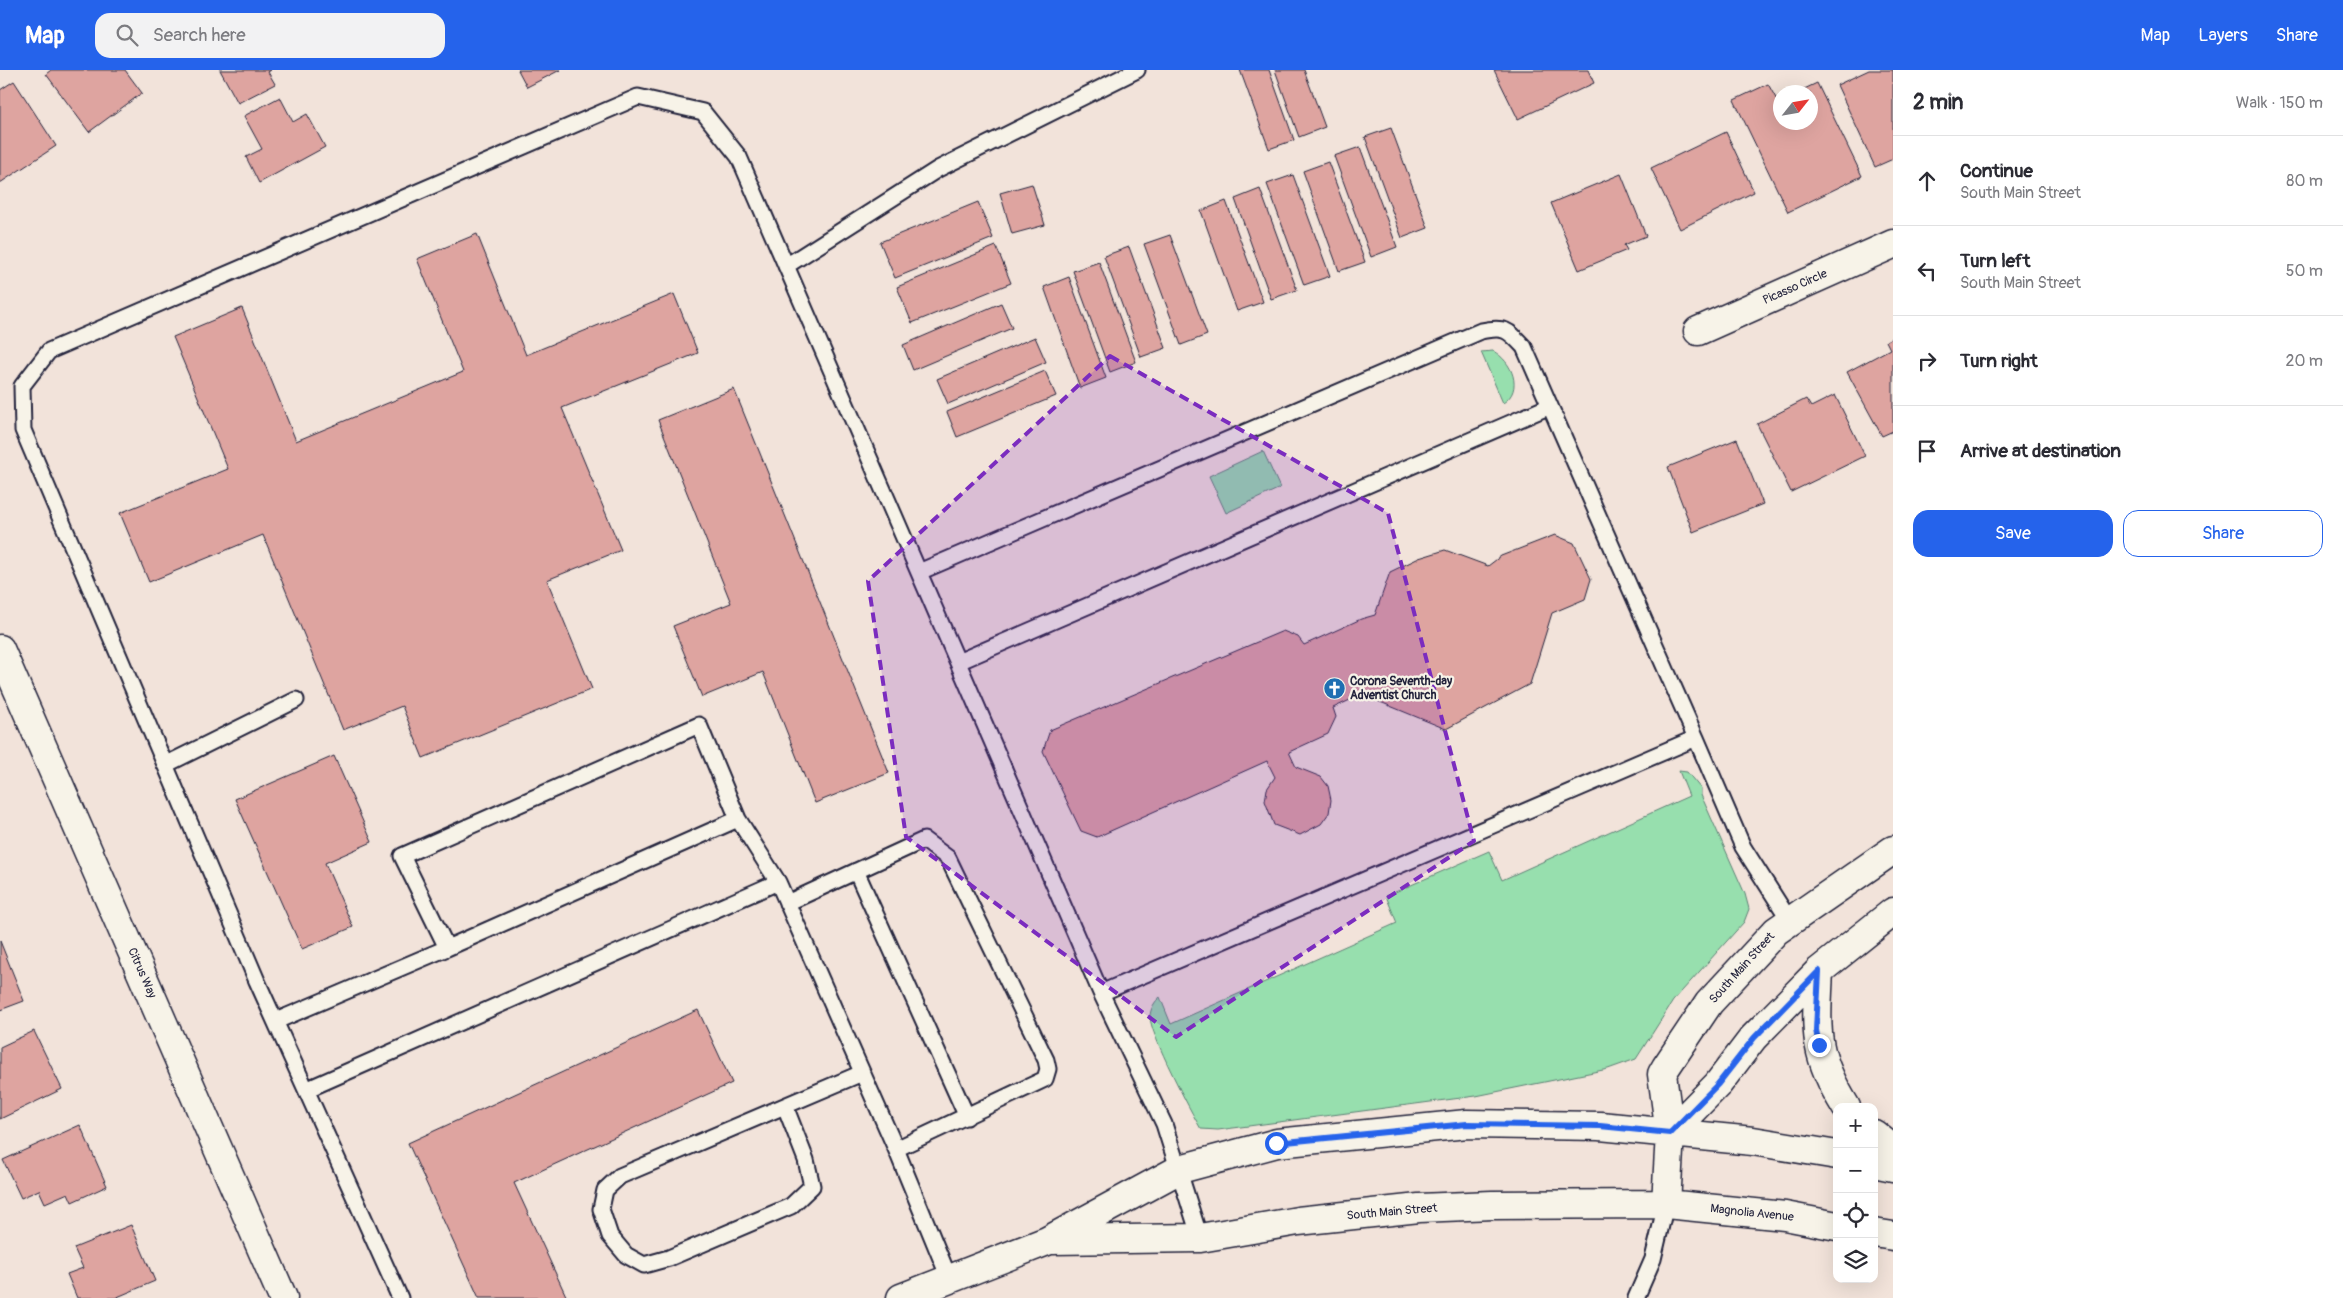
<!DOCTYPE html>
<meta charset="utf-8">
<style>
:root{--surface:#fff;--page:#f2f2f3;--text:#2b2b33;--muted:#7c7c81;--line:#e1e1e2;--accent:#2563eb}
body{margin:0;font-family:Pangolin,sans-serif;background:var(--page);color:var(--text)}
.controls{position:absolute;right:15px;bottom:15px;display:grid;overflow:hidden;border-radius:10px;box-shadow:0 5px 20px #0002}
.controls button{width:45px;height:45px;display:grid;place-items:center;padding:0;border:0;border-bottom:1px solid var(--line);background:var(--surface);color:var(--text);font:25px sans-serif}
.compass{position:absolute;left:1773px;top:15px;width:45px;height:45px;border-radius:50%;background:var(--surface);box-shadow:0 5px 20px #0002;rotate:59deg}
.stop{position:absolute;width:15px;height:15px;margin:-11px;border:4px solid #2563eb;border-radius:50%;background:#fff}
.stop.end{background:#2563eb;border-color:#fff;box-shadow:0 1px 5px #0008}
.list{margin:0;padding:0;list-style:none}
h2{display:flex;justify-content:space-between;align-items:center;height:65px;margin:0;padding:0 20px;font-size:21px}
h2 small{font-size:16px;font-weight:400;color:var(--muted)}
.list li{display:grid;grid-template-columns:32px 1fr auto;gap:15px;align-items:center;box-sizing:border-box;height:90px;padding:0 20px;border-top:1px solid var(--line)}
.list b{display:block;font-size:19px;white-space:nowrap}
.list p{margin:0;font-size:16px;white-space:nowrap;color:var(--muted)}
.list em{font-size:16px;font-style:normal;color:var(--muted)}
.actions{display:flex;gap:10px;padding:15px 20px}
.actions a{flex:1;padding:11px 0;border:1px solid var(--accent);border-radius:15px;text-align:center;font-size:18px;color:var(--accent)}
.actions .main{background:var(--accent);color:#fff}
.icon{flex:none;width:28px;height:28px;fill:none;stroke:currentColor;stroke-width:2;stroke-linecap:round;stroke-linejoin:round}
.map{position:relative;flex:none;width:1893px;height:1228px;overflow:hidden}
header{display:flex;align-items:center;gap:30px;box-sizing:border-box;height:70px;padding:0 25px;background:var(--accent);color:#fff}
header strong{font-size:24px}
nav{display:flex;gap:28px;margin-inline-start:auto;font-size:18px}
.search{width:350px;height:45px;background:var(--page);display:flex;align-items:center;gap:12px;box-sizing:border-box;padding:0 18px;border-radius:15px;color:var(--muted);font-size:19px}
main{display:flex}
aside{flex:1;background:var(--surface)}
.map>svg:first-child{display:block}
</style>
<header>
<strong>Map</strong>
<div class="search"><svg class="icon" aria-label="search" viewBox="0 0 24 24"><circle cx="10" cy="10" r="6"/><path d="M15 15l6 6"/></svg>Search here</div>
<nav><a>Map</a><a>Layers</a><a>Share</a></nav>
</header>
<main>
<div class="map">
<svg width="1893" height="1228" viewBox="0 0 1893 1228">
<rect width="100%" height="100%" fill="#f2e3da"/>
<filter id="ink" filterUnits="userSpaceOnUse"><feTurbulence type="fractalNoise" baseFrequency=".02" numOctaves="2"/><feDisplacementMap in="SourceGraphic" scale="10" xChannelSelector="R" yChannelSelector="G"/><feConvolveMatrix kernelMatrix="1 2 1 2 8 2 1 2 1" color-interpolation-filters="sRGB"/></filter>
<g filter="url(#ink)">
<path fill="#97dfae" stroke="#5c8074" d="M1493 281C1512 291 1524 320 1503 333L1481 282Z
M1263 381 1280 418 1226 443 1209 406Z
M1679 701 1687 702 1701 719V725L1745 824 1749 839 1744 852 1673 931 1636 989 1608 999 1476 1026 1218 1060 1201 1059C1191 1042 1150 964 1150 947 1150 939 1155 931 1160 927L1171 954 1397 853 1386 826 1489 781 1502 810 1689 726Z"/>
<path fill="#dea4a0" stroke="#22223b" d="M51 0H125L142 23 89 62 46 4Z
M220 0H271L268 2 275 14 238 33Z
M518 0H560L527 17Z
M1240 0H1269L1294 70 1269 79Z
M1275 0H1304L1325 57 1299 67Z
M1494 0H1588L1594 13 1518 49Z
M1869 0H1893V89L1875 97 1837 15Z
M14 11 56 76 0 113V20Z
M1817 13 1862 106 1788 142 1734 30 1768 14 1778 32 1780 31V52H1810V22H1798Z
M280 27 293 52 307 44 325 77 259 113 246 87 262 79 244 46Z
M1391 58 1428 158 1402 168 1365 67Z
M1726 62 1754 122 1680 159 1651 98Z
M1360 77 1397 177 1371 187 1334 86Z
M1328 92 1365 192 1339 201 1303 101Z
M1621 104 1646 166 1624 175 1627 180 1579 200 1551 133Z
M1293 105 1330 206 1304 215 1267 114Z
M1032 114 1045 155 1012 164 1000 123Z
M1260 119 1297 220 1271 229 1235 129Z
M1226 131 1263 232 1237 241 1201 141Z
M978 132 993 168 895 208 880 172Z
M477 164 526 285 674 224 698 283 562 338 621 480 547 510 592 619 423 688 402 636 343 660 263 465 149 512 120 443 228 399 173 267 242 238 296 371 463 302 417 189Z
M1170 165 1207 265 1181 275 1144 174Z
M996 176 1011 213 912 253 897 217Z
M1129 177 1166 278 1141 287 1104 186Z
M1099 192 1136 292 1110 302 1073 201Z
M1069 207 1106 308 1080 318 1044 217Z
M1001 233 1012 258 913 300 903 275Z
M1035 267 1046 292 948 334 937 309Z
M1893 267V361L1882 366 1847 302 1890 279 1886 271Z
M1045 301 1056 326 957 367 947 342Z
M734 319 889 703 815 733 763 602 702 627 673 556 731 533 658 350Z
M1835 325 1865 386 1791 422 1757 354 1806 329 1811 337Z
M1737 369 1763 434 1693 462 1668 397Z
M1555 465 1574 473 1591 509 1585 529 1552 543 1530 614 1446 659 1368 627 1367 622 1333 638 1336 647 1328 664 1289 682 1296 697 1321 707 1328 716 1331 730 1329 743 1321 754 1300 765 1274 755 1265 731 1267 719 1275 707 1267 691 1097 767 1081 761 1043 681 1050 660 1283 561 1298 567 1304 575 1361 549 1375 545 1390 502 1419 488 1445 480 1488 496 1501 486Z
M334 686 372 772 325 793 353 857 302 879 235 729Z
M0 871 24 931 0 940Z
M698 940 732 1013 514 1113 567 1228H479L408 1073Z
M34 961 62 1019 0 1049V977Z
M80 1055 107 1116 72 1132 68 1123 45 1133 39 1120 21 1128 3 1090Z
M131 1155 155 1211 115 1228H77L67 1204 83 1198 74 1178Z"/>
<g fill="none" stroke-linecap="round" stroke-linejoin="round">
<defs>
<path id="lane" d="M786 196 938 99 1137 0
M919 502 1481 261C1505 256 1508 260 1524 277L1696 668 1101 923
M958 592 1550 336
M1696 668 1743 777 1790 851
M165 695 296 630
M738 749 447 878 402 786 699 655 738 749 778 812
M856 801 967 1047
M787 833 924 770 948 788 1046 990 1048 999 1045 1009 896 1079
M276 951 447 878
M308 1019 778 812 896 1079 949 1208
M785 1036 806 1090 812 1116 791 1136 669 1188 644 1195 626 1185 610 1166 601 1139 605 1120 620 1106 862 1003
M400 1228 257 911 23 360 22 316 49 281 638 27 703 42 739 87 1101 923 1164 1054 1200 1168
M1636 1228 1653 1189 1666 1134"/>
<path id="street" d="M1698 261 1893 174"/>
<path id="secondary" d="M0 579 283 1228"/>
<path id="primary" d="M1819 901C1816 961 1813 984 1846 1037
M1670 1063 1718 1014 1753 968 1819 901 1893 842
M1874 1064 1893 1079
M1874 1093 1893 1097
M1666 1134 1670 1063 1662 1004 1666 997 1709 933 1776 861 1893 780
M1874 1163 1893 1166
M1052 1170 1200 1168 1298 1151 1419 1138 1492 1135 1666 1134 1785 1146 1837 1156
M901 1228 1047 1171 1180 1099 1277 1073 1467 1054 1600 1056 1753 1071 1837 1085"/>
</defs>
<use href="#lane" stroke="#22223b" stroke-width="19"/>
<use href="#street" stroke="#22223b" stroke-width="31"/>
<use href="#secondary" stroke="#22223b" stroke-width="31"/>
<use href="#primary" stroke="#22223b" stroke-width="31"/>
<use href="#lane" stroke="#f7f3e8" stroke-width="15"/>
<use href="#street" stroke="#f7f3e8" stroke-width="28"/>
<use href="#secondary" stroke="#f7f3e8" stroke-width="28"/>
<use href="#primary" stroke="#f7f3e8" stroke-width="28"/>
</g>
</g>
<g fill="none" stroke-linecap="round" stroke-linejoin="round" filter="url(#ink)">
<path stroke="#2563eb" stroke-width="6" d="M1276 1073 1467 1054 1600 1056 1670 1063 1718 1014 1754 968 1819 901 1816 960 1819 975"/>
</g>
<path fill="#7b2cbf" fill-opacity="0.2" stroke="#7b2cbf" stroke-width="4" stroke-dasharray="10 6" stroke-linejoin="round" d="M1110 286 1388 443 1474 771 1176 967 906 767 868 511Z"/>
<defs>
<symbol id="church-disc" viewBox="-11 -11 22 22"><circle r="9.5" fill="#1f6fb2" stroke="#f7f3e8"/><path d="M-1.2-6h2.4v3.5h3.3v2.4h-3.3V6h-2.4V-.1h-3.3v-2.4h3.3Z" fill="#fff"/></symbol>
</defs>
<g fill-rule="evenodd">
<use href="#church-disc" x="1322" y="606" width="25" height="25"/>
</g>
<g text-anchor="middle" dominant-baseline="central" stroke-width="4.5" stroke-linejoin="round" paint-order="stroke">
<g font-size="12" fill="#22223b" stroke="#f7f3e8">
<text transform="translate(1795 217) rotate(-24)">Picasso Circle</text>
<text transform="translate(1742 898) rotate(-48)">South Main Street</text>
<text transform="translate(142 903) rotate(66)">Citrus Way</text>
<text transform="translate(1392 1142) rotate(-5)">South Main Street</text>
<text transform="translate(1752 1143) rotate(6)">Magnolia Avenue</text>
</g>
<g font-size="12" font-weight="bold" fill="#22223b" stroke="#f7f3e8" text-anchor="start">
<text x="1350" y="611">Corona Seventh-day<tspan x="1350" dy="14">Adventist Church</tspan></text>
</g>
</g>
</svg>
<div class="controls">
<button>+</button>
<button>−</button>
<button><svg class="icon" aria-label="locate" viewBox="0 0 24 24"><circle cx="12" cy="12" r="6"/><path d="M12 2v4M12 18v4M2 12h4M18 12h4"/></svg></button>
<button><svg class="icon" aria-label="layers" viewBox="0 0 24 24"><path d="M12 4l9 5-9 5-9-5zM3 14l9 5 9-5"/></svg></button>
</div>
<svg class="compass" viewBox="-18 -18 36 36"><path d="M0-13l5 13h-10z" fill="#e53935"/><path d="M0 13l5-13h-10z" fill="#7c7c81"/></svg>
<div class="stop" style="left:1276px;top:1073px"></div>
<div class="stop end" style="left:1819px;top:975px"></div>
</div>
<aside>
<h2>2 min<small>Walk · 150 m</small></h2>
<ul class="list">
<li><svg class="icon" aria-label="ahead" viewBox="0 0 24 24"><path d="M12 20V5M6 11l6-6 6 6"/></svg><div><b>Continue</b><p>South Main Street</p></div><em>80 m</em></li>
<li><svg class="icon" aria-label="left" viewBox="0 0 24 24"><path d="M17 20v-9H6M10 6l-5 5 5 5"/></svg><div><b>Turn left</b><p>South Main Street</p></div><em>50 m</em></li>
<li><svg class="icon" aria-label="right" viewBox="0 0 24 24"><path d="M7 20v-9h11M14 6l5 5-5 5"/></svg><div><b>Turn right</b></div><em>20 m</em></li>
<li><svg class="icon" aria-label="arrive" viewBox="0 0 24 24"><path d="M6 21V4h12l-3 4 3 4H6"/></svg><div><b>Arrive at destination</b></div></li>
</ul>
<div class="actions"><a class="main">Save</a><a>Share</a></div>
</aside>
</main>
